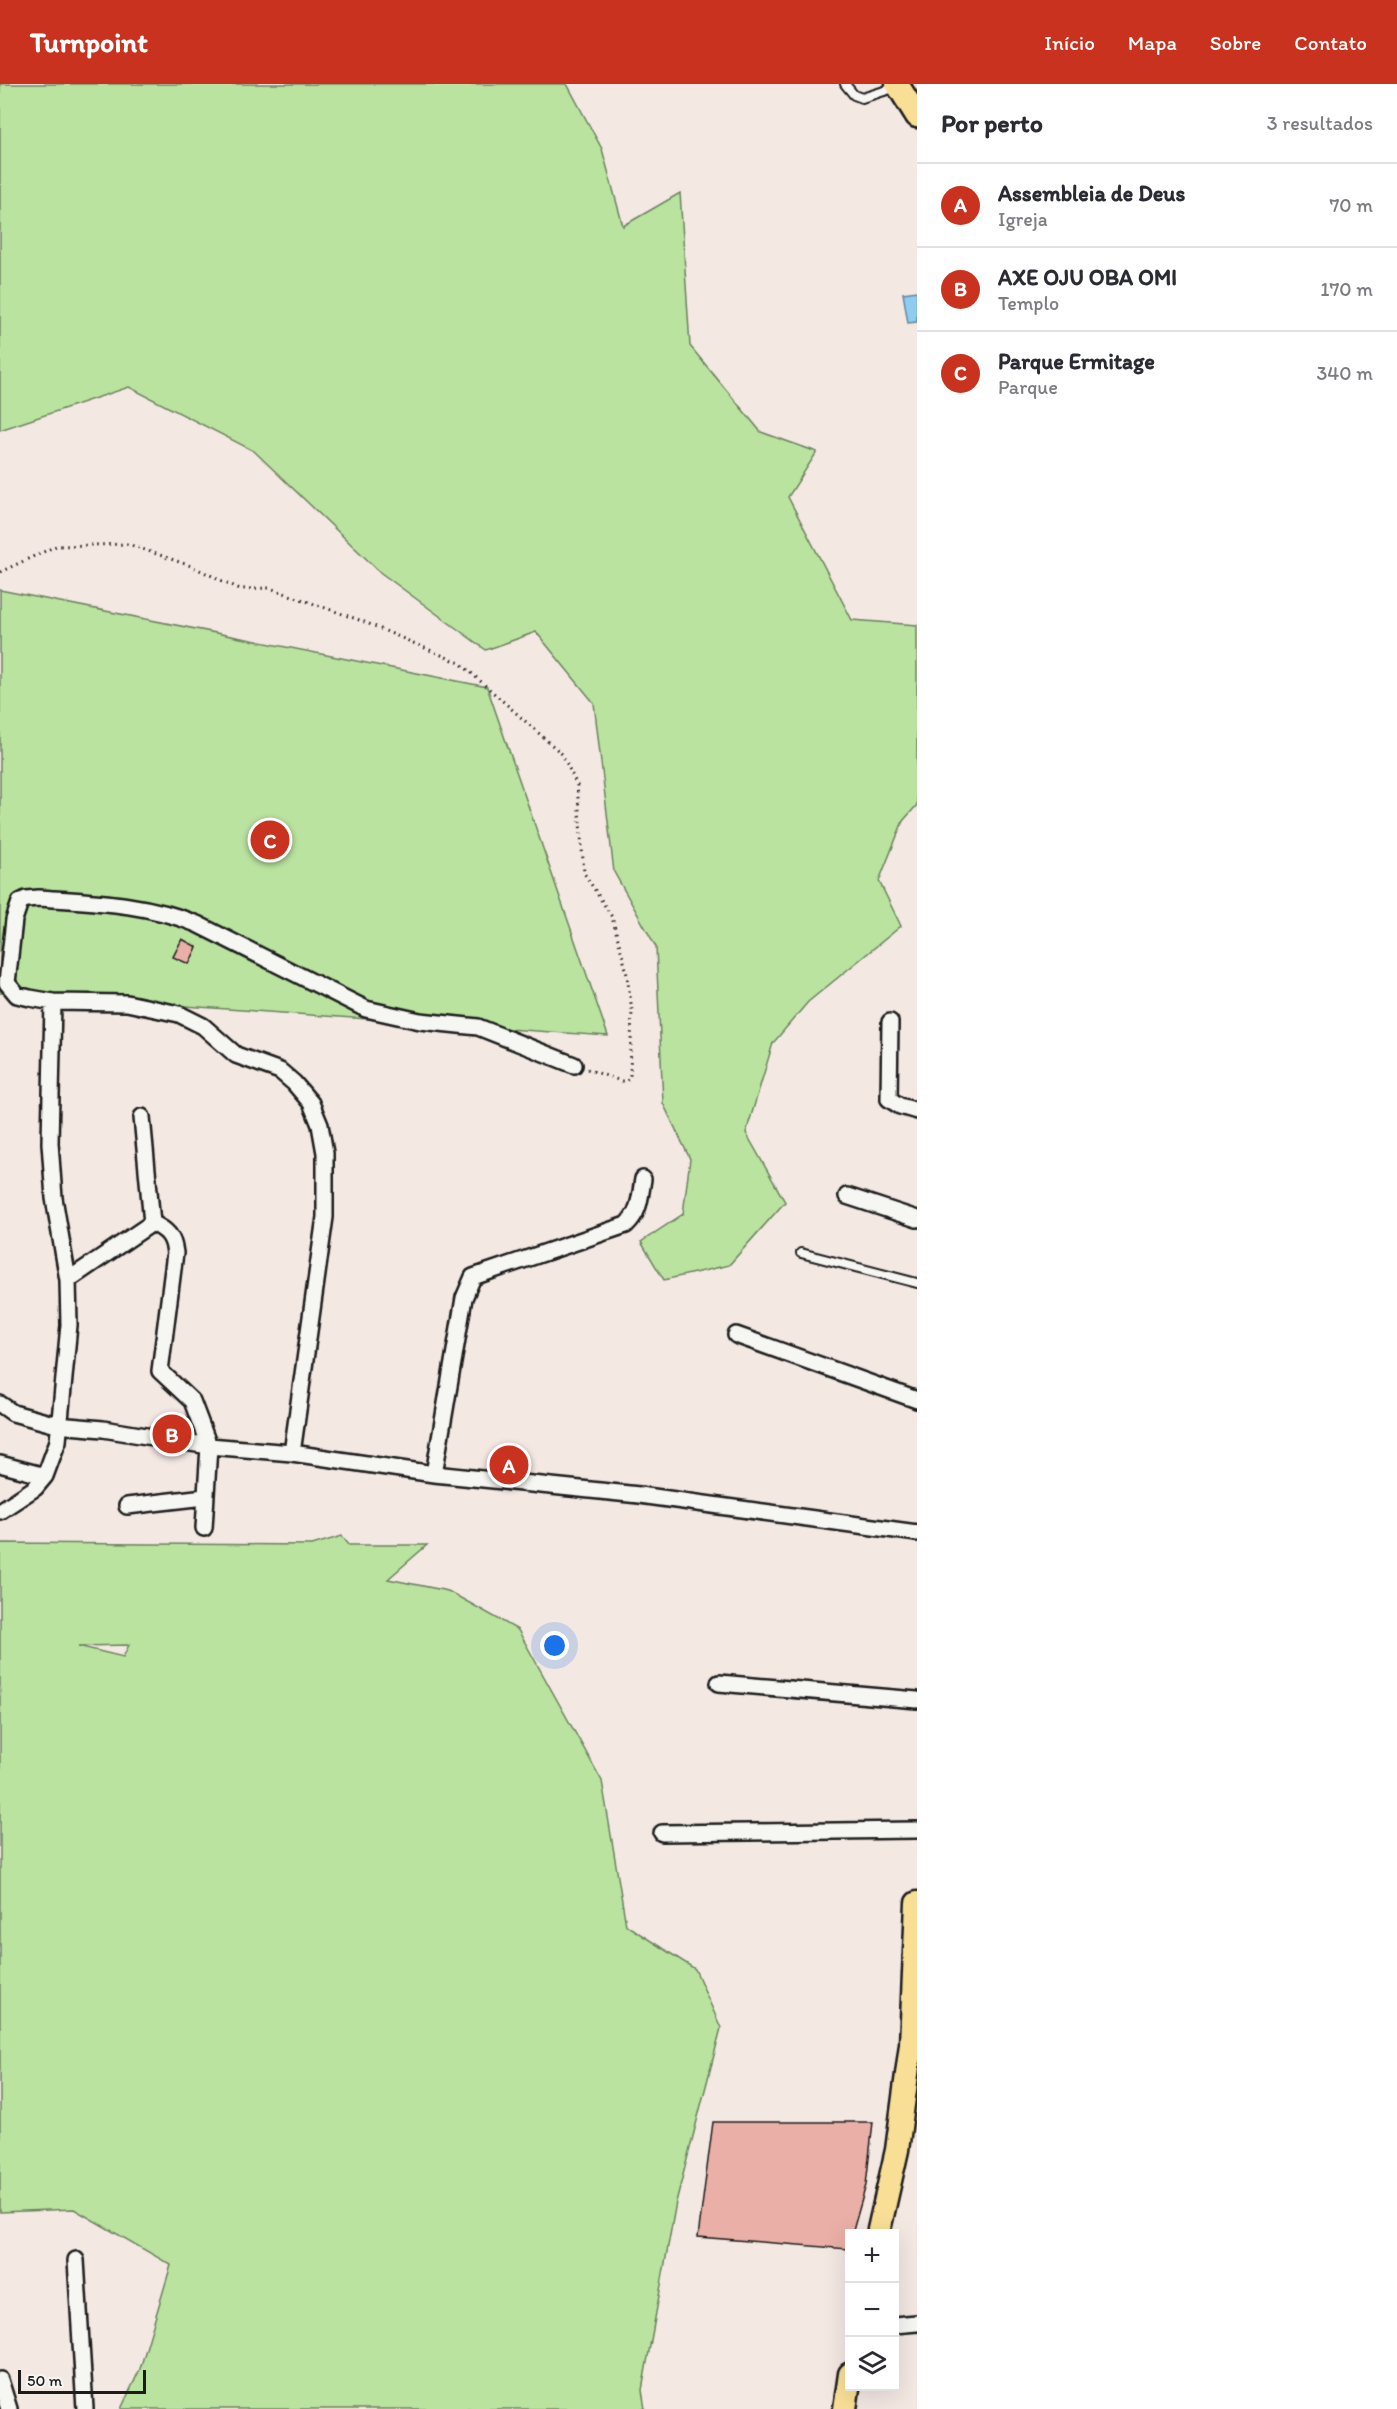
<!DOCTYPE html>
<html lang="pt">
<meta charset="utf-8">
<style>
:root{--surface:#fff;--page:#f2f2f3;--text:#2b2b33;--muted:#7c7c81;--line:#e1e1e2;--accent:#c8321e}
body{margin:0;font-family:Itim,sans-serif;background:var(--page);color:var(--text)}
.controls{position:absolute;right:18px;bottom:18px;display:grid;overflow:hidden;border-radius:0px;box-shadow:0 6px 24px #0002}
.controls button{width:54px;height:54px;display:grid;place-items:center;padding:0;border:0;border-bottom:2px solid var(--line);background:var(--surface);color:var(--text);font:30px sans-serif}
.scale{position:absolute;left:18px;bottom:15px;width:128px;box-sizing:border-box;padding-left:6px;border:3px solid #1c1c1c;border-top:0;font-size:16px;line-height:21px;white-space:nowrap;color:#1c1c1c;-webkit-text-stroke:4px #f6f6f2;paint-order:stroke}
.you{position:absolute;left:555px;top:1562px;width:21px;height:21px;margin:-15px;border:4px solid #fff;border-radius:50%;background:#1a73e8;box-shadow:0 0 0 9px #1a73e833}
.badge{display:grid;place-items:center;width:39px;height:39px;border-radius:50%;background:var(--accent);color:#fff;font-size:20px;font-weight:700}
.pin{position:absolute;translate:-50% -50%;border:3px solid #fff;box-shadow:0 2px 6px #0006}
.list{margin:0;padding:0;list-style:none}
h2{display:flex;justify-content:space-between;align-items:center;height:78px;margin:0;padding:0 24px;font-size:26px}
h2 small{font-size:20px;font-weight:400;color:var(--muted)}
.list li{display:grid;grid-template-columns:39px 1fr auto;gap:18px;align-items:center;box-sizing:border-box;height:84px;padding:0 24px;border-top:2px solid var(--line)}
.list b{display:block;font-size:22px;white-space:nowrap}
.list p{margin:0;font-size:20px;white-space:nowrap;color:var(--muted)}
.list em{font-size:20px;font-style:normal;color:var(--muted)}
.icon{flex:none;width:33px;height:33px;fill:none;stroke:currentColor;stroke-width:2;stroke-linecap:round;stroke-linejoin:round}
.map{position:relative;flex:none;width:917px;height:2325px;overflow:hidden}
header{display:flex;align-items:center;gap:36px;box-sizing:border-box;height:84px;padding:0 30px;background:var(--accent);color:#fff}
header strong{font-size:28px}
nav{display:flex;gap:33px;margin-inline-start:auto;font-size:21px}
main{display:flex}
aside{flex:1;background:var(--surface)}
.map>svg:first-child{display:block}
</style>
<header>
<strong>Turnpoint</strong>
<nav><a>Início</a><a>Mapa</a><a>Sobre</a><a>Contato</a></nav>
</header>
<main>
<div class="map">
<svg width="917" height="2325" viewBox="0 0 917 2325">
<rect width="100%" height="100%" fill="#f4e8e3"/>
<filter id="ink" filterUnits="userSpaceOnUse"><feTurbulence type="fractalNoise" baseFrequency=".0167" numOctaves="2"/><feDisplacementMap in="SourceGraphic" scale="12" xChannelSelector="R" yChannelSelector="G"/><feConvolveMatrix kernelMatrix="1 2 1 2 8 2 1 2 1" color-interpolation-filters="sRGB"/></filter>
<g filter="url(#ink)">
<path fill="#bae3a0" stroke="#6b805e" stroke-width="1.5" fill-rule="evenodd" d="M0 0H567L602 65 623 142 680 109 690 262 761 348 817 368 788 413 852 536 917 541V721L903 737 879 797 901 842 808 918 773 959 746 1049 785 1118 729 1181 664 1196 641 1158 683 1130 690 1075 663 1019 656 863 614 788 594 619 536 548 486 566 381 489 254 367 129 303 0 346Z
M0 506 487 603 608 952 0 909Z
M342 1452 349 1461H427L388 1495 448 1507 518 1546 602 1697 626 1841 695 1885 721 1944 676 2118 642 2306 645 2325H121L140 2285 171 2181 74 2125 0 2128V1459L312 1461ZM129 1561 123 1573 78 1562H79Z"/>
<path fill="#90cbf0" stroke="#62859b" stroke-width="1.5" d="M917 207V238L908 239 903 209Z"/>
<path fill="#eaafa6" stroke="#1c1c1c" stroke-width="1.5" d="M182 855 197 863 189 880 173 873Z
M713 2038H873L866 2101 852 2150H849L848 2165 698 2153Z"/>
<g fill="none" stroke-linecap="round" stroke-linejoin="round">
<defs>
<path id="lane" d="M845 0 854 11 862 14 897 3
M801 1169 917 1199"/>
<path id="street" d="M890 938 889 1015 900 1022 917 1027
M142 1033 152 1139
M847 1112 917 1135
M68 1196 152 1139C167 1146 173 1152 175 1169L160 1287 192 1317 209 1362 204 1444
M736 1251 917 1316
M0 1320 13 1329 57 1341 103 1345 209 1362 292 1369 434 1390 639 1411 917 1449
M292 1369 325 1133V1069L320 1041 311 1019 294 999 280 987 236 971 203 942 179 930 127 919 53 918 30 914 17 911 7 899 14 836 20 818 26 815 39 814C95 818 145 819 197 840L366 925 420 937 478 943 574 981
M0 1380 45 1392
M434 1390 464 1214 473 1193 626 1141C640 1128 640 1113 643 1095
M127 1422 205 1413
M0 1427 35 1404 45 1392 58 1357 69 1241 68 1196 54 1114 50 1059 53 918
M719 1599 917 1616
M662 1749 917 1746
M76 2176 85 2325
M894 2241 917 2239
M0 2296 9 2325"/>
<path id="primary" d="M897 0 917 32
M878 2150 897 2066 911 1960 917 1819
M845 2325 850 2290"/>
</defs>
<use href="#lane" stroke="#1c1c1c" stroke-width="12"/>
<use href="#street" stroke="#1c1c1c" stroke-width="20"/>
<use href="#primary" stroke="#1c1c1c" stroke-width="27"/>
<path stroke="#1c1c1c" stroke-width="3" stroke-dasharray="1.5 4.5" stroke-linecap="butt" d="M0 488 56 462 128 460 191 482 240 505 270 504 362 537 460 579 562 670 577 701 584 789 612 833 626 885 632 926 630 992 627 997H621L587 985"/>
<use href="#lane" stroke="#f6f6f2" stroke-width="8"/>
<use href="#street" stroke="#f6f6f2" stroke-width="15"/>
<use href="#primary" stroke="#f9df96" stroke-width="22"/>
</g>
</g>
</svg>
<div class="controls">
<button>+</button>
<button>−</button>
<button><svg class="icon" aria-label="layers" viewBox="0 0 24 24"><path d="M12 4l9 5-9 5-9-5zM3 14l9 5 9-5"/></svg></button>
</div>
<div class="scale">50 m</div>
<div class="you"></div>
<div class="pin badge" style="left:509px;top:1381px">A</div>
<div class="pin badge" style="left:172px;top:1350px">B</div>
<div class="pin badge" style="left:270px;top:756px">C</div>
</div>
<aside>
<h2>Por perto<small>3 resultados</small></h2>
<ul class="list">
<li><span class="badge">A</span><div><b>Assembleia de Deus</b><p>Igreja</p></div><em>70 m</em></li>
<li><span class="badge">B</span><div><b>AXE OJU OBA OMI</b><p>Templo</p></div><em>170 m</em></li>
<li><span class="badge">C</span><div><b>Parque Ermitage</b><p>Parque</p></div><em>340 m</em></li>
</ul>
</aside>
</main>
